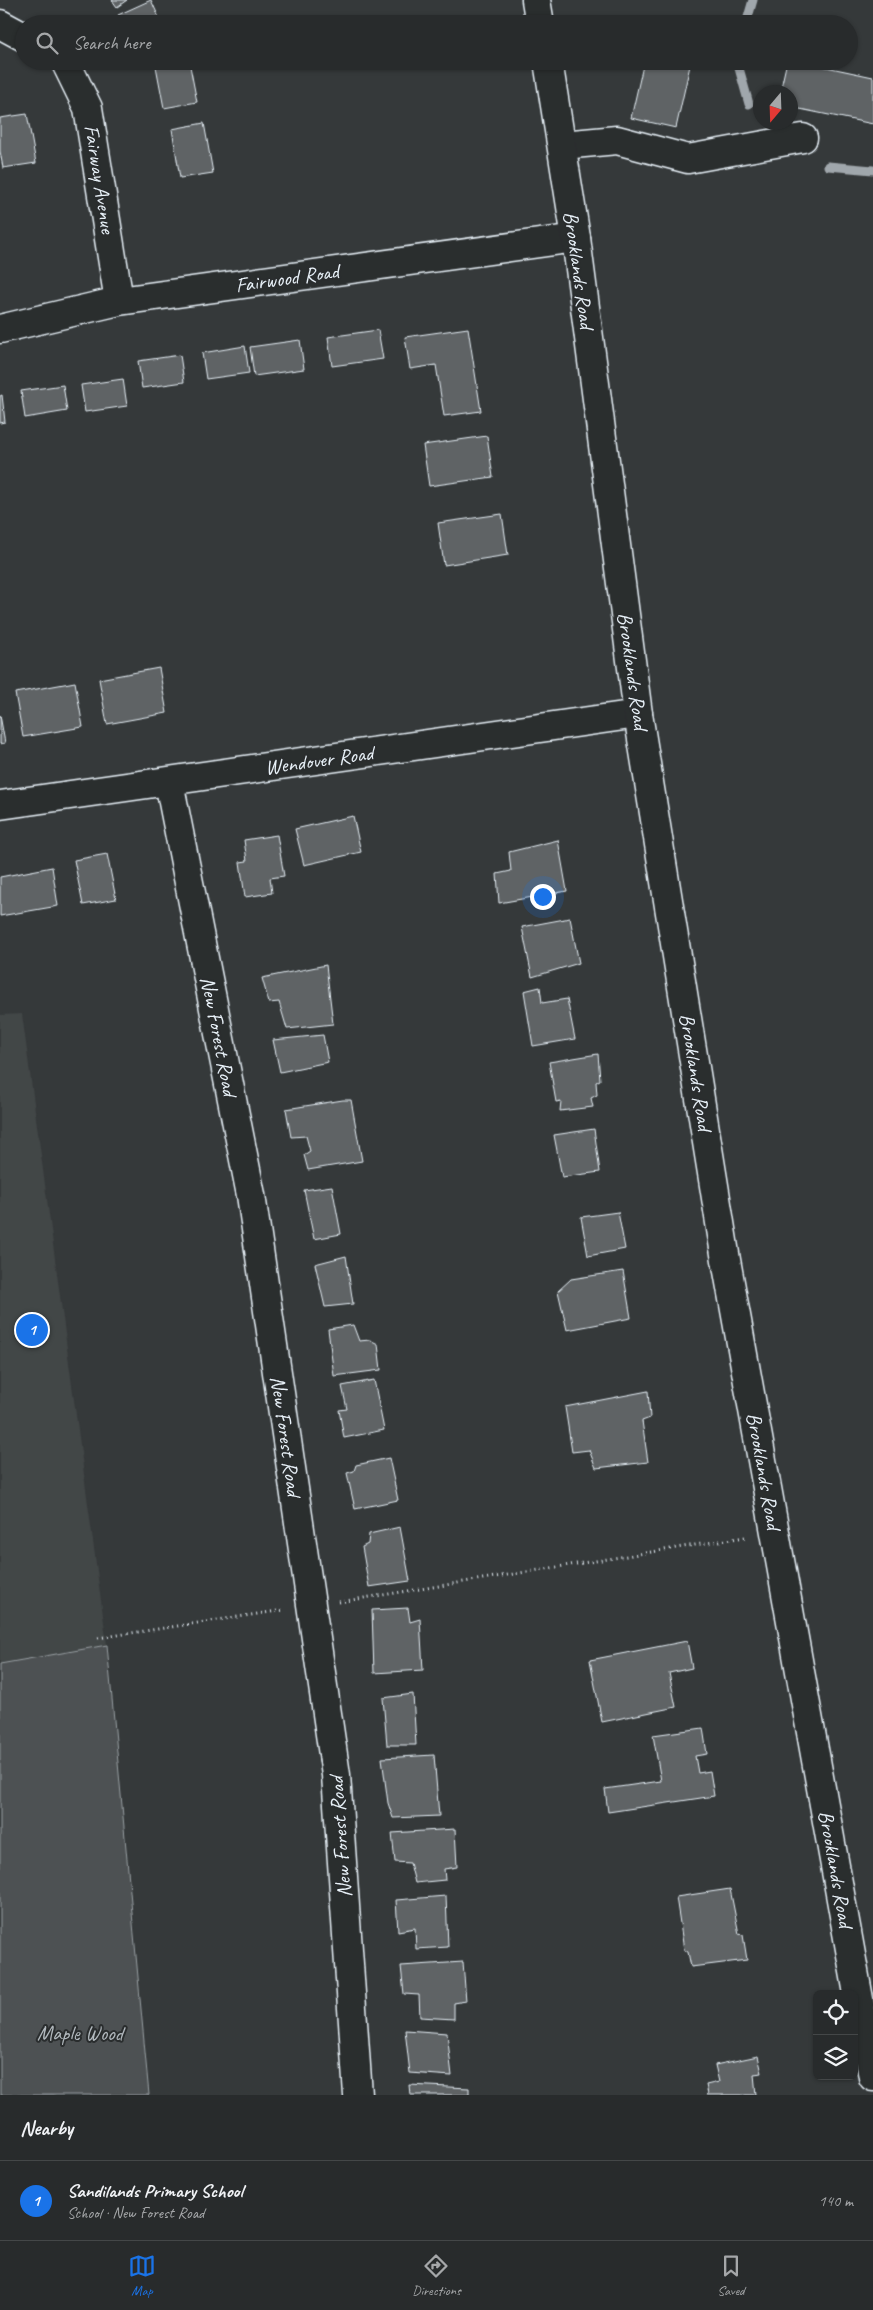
<!DOCTYPE html>
<meta charset="utf-8">
<style>
:root{--surface:#282b2c;--page:#343738;--text:#f1f3f6;--muted:#a5a7a9;--line:#444748;--accent:#1a73e8}
body{margin:0;font-family:Caveat,sans-serif;background:var(--page);color:var(--text)}
.controls{position:absolute;right:15px;bottom:15px;display:grid;overflow:hidden;border-radius:8px;box-shadow:0 1px 4px #0004}
.controls button{width:45px;height:45px;display:grid;place-items:center;padding:0;border:0;border-bottom:1px solid var(--line);background:var(--surface);color:var(--text);font:25px sans-serif}
.compass{position:absolute;left:753px;top:85px;width:45px;height:45px;border-radius:50%;background:var(--surface);box-shadow:0 1px 4px #0004;rotate:199deg}
.you{position:absolute;left:542px;top:896px;width:18px;height:18px;margin:-12px;border:4px solid #fff;border-radius:50%;background:#1a73e8;box-shadow:0 0 0 8px #1a73e833}
.badge{display:grid;place-items:center;width:32px;height:32px;border-radius:50%;background:var(--accent);color:#fff;font-size:16px;font-weight:700}
.pin{position:absolute;translate:-50% -50%;border:2px solid #fff;box-shadow:0 1px 5px #0006}
.list{margin:0;padding:0;list-style:none}
h2{display:flex;justify-content:space-between;align-items:center;height:65px;margin:0;padding:0 20px;font-size:21px}
h2 small{font-size:16px;font-weight:400;color:var(--muted)}
.list li{display:grid;grid-template-columns:32px 1fr auto;gap:15px;align-items:center;box-sizing:border-box;height:80px;padding:0 20px;border-top:1px solid var(--line)}
.list b{display:block;font-size:19px;white-space:nowrap}
.list p{margin:0;font-size:16px;white-space:nowrap;color:var(--muted)}
.list em{font-size:16px;font-style:normal;color:var(--muted)}
.icon{flex:none;width:28px;height:28px;fill:none;stroke:currentColor;stroke-width:2;stroke-linecap:round;stroke-linejoin:round}
.map{position:relative;flex:none;width:873px;height:2095px;overflow:hidden}
.search{position:absolute;background:var(--surface);box-shadow:0 1px 4px #0004;left:15px;right:15px;top:15px;height:55px;display:flex;align-items:center;gap:12px;box-sizing:border-box;padding:0 18px;border-radius:28px;color:var(--muted);font-size:19px}
.sheet{height:145px;background:var(--surface)}
nav{display:flex;justify-content:space-around;align-items:center;box-sizing:border-box;height:70px;border-top:1px solid var(--line);background:var(--surface);font-size:14px;color:var(--muted)}
nav a{display:grid;justify-items:center;gap:2px}
nav .on{color:var(--accent)}
.map>svg:first-child{display:block}
</style>
<div class="map">
<svg width="873" height="2095" viewBox="0 0 873 2095">
<rect width="100%" height="100%" fill="#35393a"/>
<filter id="ink" filterUnits="userSpaceOnUse"><feTurbulence type="fractalNoise" baseFrequency=".02" numOctaves="2"/><feDisplacementMap in="SourceGraphic" scale="10" xChannelSelector="R" yChannelSelector="G"/><feConvolveMatrix kernelMatrix="1 2 1 2 8 2 1 2 1" color-interpolation-filters="sRGB"/></filter>
<g filter="url(#ink)">
<path fill="#424647" d="M22 1014 107 1645 0 1664V1015Z"/>
<path fill="#4d5152" stroke="#9aa1a5" d="M107 1645 149 2095H0V1664Z"/>
<g fill="none" stroke-linecap="round" stroke-linejoin="round">
<path stroke="#a0a7ac" stroke-width="9" d="M746 24 753 0
M737 61 749 104
M828 166 873 170"/>
</g>
<path fill="#5f6365" stroke="#e8f1f8" d="M112 0H127L117 7Z
M151 0 162 24H123L118 15Z
M155 61H189L197 102 164 108Z
M644 61H691L676 128 631 118Z
M787 61H798L873 77V124L790 107V92H780Z
M27 114 36 163 3 168 0 151V118Z
M204 123 213 173 180 178 172 129Z
M468 328 481 411 444 416 436 365 410 369 405 337Z
M378 330 383 359 332 366 328 337Z
M300 340 304 369 254 376 250 347Z
M245 346 249 373 206 379 202 353Z
M180 355 184 382 142 388 138 361Z
M123 379 127 406 85 412 81 385Z
M63 385 67 411 25 418 21 391Z
M2 395 5 422 0 423V396Z
M487 436 493 477 429 486 423 445Z
M502 514 508 555 444 565 438 523Z
M159 668 167 713 107 724 99 679Z
M75 682 83 727 23 737 15 693Z
M0 715 5 743 0 744Z
M353 816 361 852 304 865 295 829Z
M277 835 284 876 270 878 272 893 245 897 240 862 247 861 244 840Z
M558 840 567 891 499 903 497 874 511 871 509 852Z
M107 854 116 899 83 905 74 860Z
M52 867 58 906 0 916V877Z
M570 918 579 963 532 977 522 927Z
M326 965 333 1024 287 1029 279 1002 269 1003 262 978Z
M540 987 542 1003 567 999 575 1039 533 1046 524 991Z
M323 1035 328 1062 280 1072 273 1040Z
M598 1054 600 1080 596 1082 597 1095 591 1098 593 1107 560 1111 561 1101 556 1102 549 1062Z
M343 1100H351L362 1161 308 1170 304 1155 310 1151 306 1136 291 1137 286 1109Z
M594 1129 600 1172 562 1177 554 1135Z
M332 1186 341 1234 314 1239 304 1190Z
M618 1212 625 1249 588 1256 581 1217Z
M346 1256 353 1304 325 1307 315 1264Z
M623 1271 631 1318 567 1330 558 1291 571 1279Z
M353 1325 359 1341 370 1340 378 1344 381 1370 334 1376 328 1329Z
M374 1380 384 1430 344 1438 339 1410 347 1409 342 1386Z
M648 1391 650 1418 642 1421 648 1462 596 1468 589 1450 572 1452 565 1407Z
M389 1458 398 1500 355 1509 347 1473 354 1471 356 1465Z
M400 1527 410 1581 369 1587 362 1547 368 1544 369 1534Z
M408 1608 410 1622 420 1619 423 1670 374 1673 372 1610Z
M687 1641 692 1668 669 1673 676 1707 602 1722 590 1660Z
M413 1694 416 1745H387L383 1698Z
M703 1728 707 1754 695 1756 698 1773 710 1771 714 1796 608 1812 605 1789 661 1781 653 1735Z
M434 1755 439 1816 393 1818 388 1803 382 1758Z
M455 1829 457 1867 444 1869 445 1880 415 1883 410 1863 395 1862 392 1833Z
M730 1889 739 1934 743 1935 747 1960 691 1967 688 1952 684 1950 676 1897Z
M446 1896 448 1947 416 1949 415 1928 398 1931 396 1900Z
M463 1962 466 2001 454 2003V2019L420 2017 419 1995 404 1994 401 1966Z
M405 2030 447 2033 452 2076 410 2073Z
M758 2056 762 2073 754 2074 756 2095H706L708 2094 706 2085 719 2082 715 2065Z
M409 2085 469 2088V2095H410Z"/>
<g fill="none" stroke-linecap="round" stroke-linejoin="round">
<defs>
<path id="street" d="M0 24 24 37
M65 61 88 108 119 301
M562 145 617 140 688 159 803 138
M0 329 119 301 576 238
M169 782 251 1195 336 1775 358 2095
M0 805 638 714"/>
<path id="secondary" d="M536 0 540 24
M548 61 576 238 638 714 726 1260 873 2077"/>
</defs>
<use href="#street" stroke="#e8f1f8" stroke-width="31"/>
<use href="#secondary" stroke="#e8f1f8" stroke-width="31"/>
<path stroke="#e8f1f8" stroke-width="3" stroke-dasharray="1 4" stroke-linecap="butt" d="M339 1602 745 1537
M98 1638 284 1610"/>
<use href="#street" stroke="#2a2d2e" stroke-width="28"/>
<use href="#secondary" stroke="#2a2d2e" stroke-width="28"/>
</g>
</g>
<g text-anchor="middle" dominant-baseline="central" stroke-width="4" stroke-linejoin="round" paint-order="stroke">
<g font-size="21" fill="#e8f1f8" stroke="#2a2d2e">
<text transform="translate(100 179) rotate(81)">Fairway Avenue</text>
<text transform="translate(579 270) rotate(82)">Brooklands Road</text>
<text transform="translate(287 278) rotate(-8)">Fairwood Road</text>
<text transform="translate(633 671) rotate(82)">Brooklands Road</text>
<text transform="translate(319 760) rotate(-8)">Wendover Road</text>
<text transform="translate(219 1036) rotate(79)">New Forest Road</text>
<text transform="translate(696 1072) rotate(81)">Brooklands Road</text>
<text transform="translate(286 1436) rotate(82)">New Forest Road</text>
<text transform="translate(764 1471) rotate(80)">Brooklands Road</text>
<text transform="translate(340 1837) rotate(-94)">New Forest Road</text>
<text transform="translate(836 1869) rotate(80)">Brooklands Road</text>
</g>
<g font-size="21" fill="#b2b9be" stroke="#2a2d2e">
<text x="80" y="2033">Maple Wood</text>
</g>
</g>
</svg>
<div class="controls">
<button><svg class="icon" aria-label="locate" viewBox="0 0 24 24"><circle cx="12" cy="12" r="6"/><path d="M12 2v4M12 18v4M2 12h4M18 12h4"/></svg></button>
<button><svg class="icon" aria-label="layers" viewBox="0 0 24 24"><path d="M12 4l9 5-9 5-9-5zM3 14l9 5 9-5"/></svg></button>
</div>
<svg class="compass" viewBox="-18 -18 36 36"><path d="M0-13l5 13h-10z" fill="#e53935"/><path d="M0 13l5-13h-10z" fill="#a5a7a9"/></svg>
<div class="you"></div>
<div class="pin badge" style="left:32px;top:1330px">1</div>
<div class="search"><svg class="icon" aria-label="search" viewBox="0 0 24 24"><circle cx="10" cy="10" r="6"/><path d="M15 15l6 6"/></svg>Search here</div>
</div>
<section class="sheet">
<h2>Nearby<small></small></h2>
<ul class="list">
<li><span class="badge">1</span><div><b>Sandilands Primary School</b><p>School · New Forest Road</p></div><em>140 m</em></li>
</ul>
</section>
<nav>
<a class="on"><svg class="icon" aria-label="map" viewBox="0 0 24 24"><path d="M3 6l6-2 6 2 6-2v14l-6 2-6-2-6 2zM9 4v14M15 6v14"/></svg>Map</a>
<a><svg class="icon" aria-label="directions" viewBox="0 0 24 24"><path d="M12 3l9 9-9 9-9-9zM9 14v-3h6M13 9l2 2-2 2"/></svg>Directions</a>
<a><svg class="icon" aria-label="saved" viewBox="0 0 24 24"><path d="M7 4h10v16l-5-4-5 4z"/></svg>Saved</a>
</nav>
